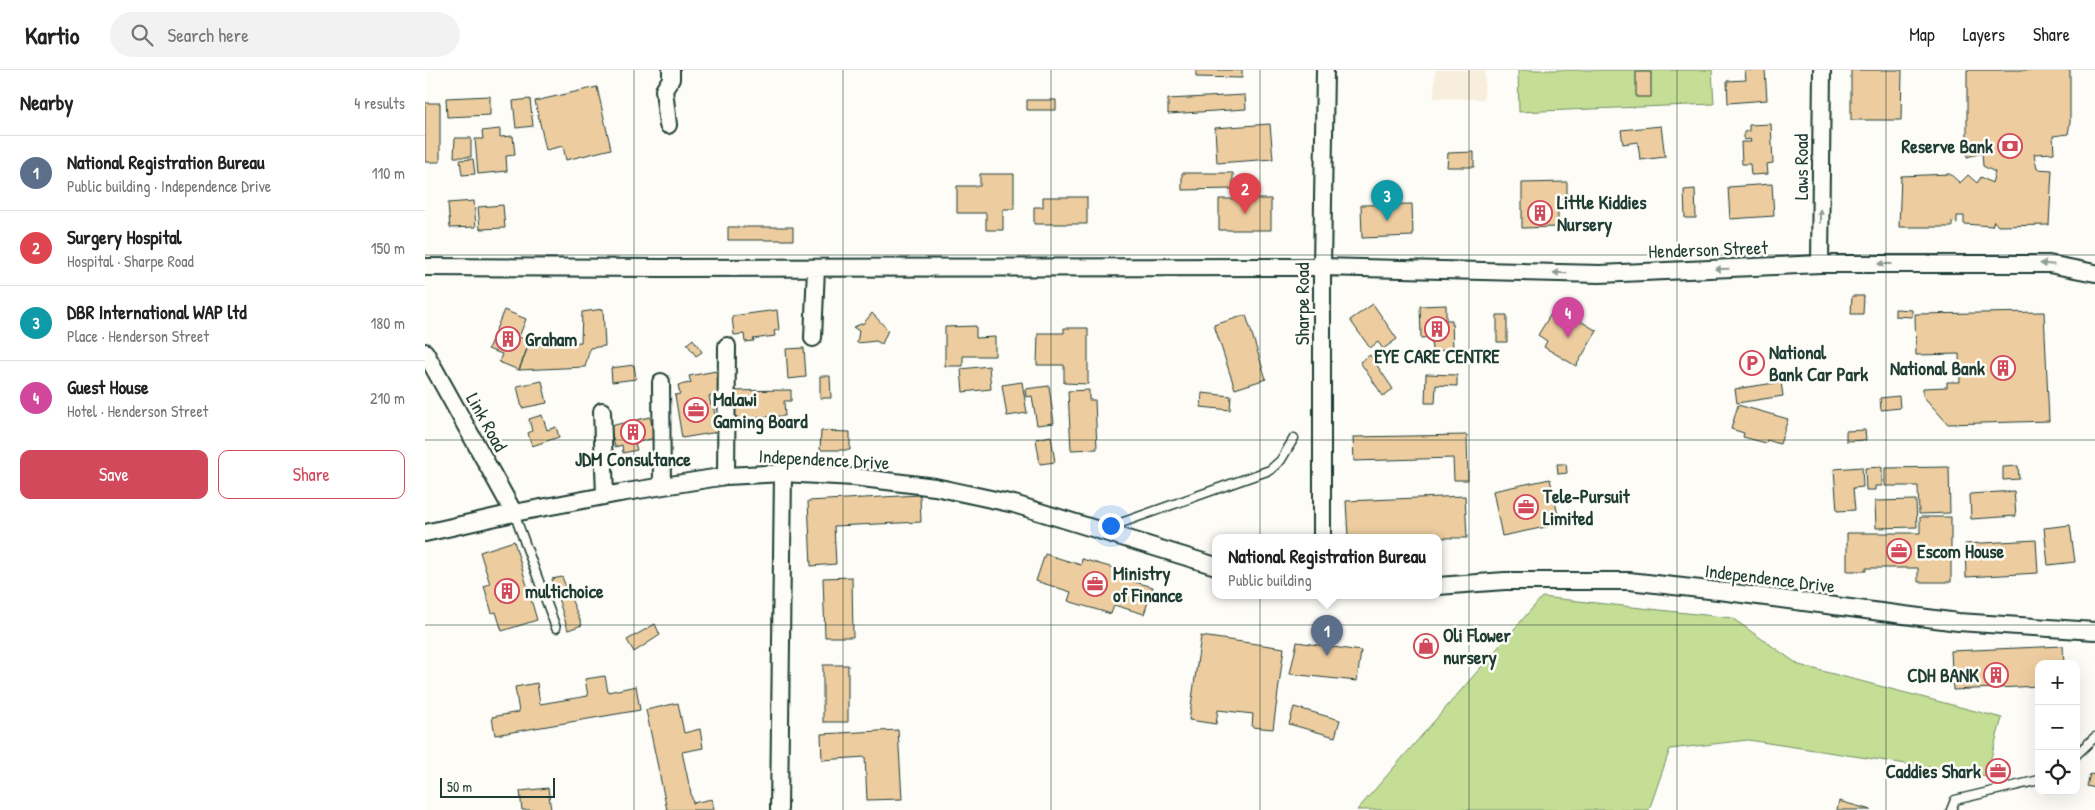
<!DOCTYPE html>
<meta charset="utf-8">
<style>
:root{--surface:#fff;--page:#f2f2f2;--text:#222;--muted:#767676;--line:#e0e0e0;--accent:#d1495b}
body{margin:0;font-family:"Patrick Hand",sans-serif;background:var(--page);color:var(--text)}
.controls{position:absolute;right:15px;bottom:15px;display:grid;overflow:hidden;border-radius:10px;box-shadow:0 5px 20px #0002}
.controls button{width:45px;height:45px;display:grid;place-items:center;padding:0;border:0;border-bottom:1px solid var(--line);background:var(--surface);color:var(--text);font:25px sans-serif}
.scale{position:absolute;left:15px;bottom:12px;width:115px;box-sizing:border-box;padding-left:5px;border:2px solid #1f3d34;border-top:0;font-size:14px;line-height:18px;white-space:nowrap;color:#1f3d34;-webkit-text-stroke:4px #fdfcf7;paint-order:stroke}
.you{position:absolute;left:685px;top:455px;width:18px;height:18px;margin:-12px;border:4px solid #fff;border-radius:50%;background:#1a73e8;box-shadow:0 0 0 8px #1a73e833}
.badge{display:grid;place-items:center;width:32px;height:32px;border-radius:50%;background:var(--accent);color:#fff;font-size:16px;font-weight:700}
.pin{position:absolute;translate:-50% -41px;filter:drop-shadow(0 1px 2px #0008)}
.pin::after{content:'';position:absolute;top:26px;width:18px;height:15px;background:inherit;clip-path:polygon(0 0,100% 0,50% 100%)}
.popup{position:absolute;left:787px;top:464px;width:230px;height:65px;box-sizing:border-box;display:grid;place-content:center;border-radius:10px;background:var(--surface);filter:drop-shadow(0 1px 4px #0005);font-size:16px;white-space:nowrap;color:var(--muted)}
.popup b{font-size:19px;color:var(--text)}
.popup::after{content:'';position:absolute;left:50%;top:100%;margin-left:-10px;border:10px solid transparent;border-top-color:var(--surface)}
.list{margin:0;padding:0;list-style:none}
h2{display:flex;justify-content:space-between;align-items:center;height:65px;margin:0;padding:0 20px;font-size:21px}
h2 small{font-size:16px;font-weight:400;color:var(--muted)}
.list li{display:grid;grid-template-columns:32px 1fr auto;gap:15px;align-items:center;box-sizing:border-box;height:75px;padding:0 20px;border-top:1px solid var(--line)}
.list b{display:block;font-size:19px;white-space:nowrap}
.list p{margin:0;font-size:16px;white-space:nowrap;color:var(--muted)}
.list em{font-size:16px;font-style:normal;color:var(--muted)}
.actions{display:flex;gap:10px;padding:15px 20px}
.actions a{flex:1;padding:11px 0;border:1px solid var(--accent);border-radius:10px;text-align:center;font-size:18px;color:var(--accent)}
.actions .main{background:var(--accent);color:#fff}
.icon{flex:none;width:28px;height:28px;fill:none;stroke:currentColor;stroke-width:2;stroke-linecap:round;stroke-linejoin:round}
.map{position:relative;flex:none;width:1670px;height:740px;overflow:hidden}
header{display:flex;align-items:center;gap:30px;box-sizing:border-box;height:70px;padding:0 25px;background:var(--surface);border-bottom:1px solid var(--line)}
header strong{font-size:24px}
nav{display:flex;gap:28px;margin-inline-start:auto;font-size:18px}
.search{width:350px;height:45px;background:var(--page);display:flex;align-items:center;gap:12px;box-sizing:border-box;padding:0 18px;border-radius:28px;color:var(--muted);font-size:19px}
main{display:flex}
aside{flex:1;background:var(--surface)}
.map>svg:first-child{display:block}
</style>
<header>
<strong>Kartio</strong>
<div class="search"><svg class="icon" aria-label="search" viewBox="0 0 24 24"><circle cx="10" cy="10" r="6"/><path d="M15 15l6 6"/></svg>Search here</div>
<nav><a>Map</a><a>Layers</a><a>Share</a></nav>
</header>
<main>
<aside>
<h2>Nearby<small>4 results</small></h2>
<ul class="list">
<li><span class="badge" style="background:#5c6f8a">1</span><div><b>National Registration Bureau</b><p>Public building · Independence Drive</p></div><em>110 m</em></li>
<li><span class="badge" style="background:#e0444e">2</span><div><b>Surgery Hospital</b><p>Hospital · Sharpe Road</p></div><em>150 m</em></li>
<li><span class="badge" style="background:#0f9aa8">3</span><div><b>DBR International WAP ltd</b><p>Place · Henderson Street</p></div><em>180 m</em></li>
<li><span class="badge" style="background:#d1479c">4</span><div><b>Guest House</b><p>Hotel · Henderson Street</p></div><em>210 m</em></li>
</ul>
<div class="actions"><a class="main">Save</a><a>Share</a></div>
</aside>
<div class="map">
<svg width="1670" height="740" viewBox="0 0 1670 740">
<rect width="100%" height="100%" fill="#fdfcf7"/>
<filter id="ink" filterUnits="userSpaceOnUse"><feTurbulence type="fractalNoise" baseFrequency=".02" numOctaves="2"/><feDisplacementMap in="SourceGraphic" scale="10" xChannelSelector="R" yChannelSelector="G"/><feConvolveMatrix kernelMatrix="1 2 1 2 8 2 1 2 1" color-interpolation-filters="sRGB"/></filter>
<g filter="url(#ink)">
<path fill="#f8eedd" d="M1010 0H1060L1059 29 1009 28Z"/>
<path fill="#c4de95" stroke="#728e64" d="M1093 0H1287L1289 34 1094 42Z
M1117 527 1307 548 1374 595 1577 648 1561 706 1323 670 1245 679 1224 740H932Z"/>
<path fill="#edcda0" stroke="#1f3d34" d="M771 0H817V8L771 7Z
M1320 0H1340L1342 30 1303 33 1302 11 1321 10Z
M1426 0H1477L1476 50H1426Z
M1542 0H1645V52L1643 64 1628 66 1629 83 1609 84 1612 99 1627 100 1624 155 1573 156 1569 151 1567 156 1539 154V146H1532V153L1527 152V157H1474L1476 106 1525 104 1535 113 1543 105 1552 113 1556 107 1567 113 1570 102 1558 96 1557 83 1542 87Z
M1211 2H1226V27H1211Z
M172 17 186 79 141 90 138 76 121 80 110 31Z
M820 25 821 39 743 44V29Z
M65 26V45L22 47 21 28Z
M105 29 108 56 91 58 88 31Z
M602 30H631V40H602Z
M0 33H15V92H0Z
M845 54 848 89 792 93 790 58Z
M1346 54 1348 93 1342 94 1343 104 1326 105 1325 94H1317L1316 72H1326L1325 69 1319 70V62L1324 61V55Z
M1236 56 1240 87 1215 90 1213 72 1198 74 1196 60Z
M75 59V67L88 66 90 85 81 86 82 101 53 104 50 69H58L57 61Z
M30 68H46V87H29Z
M1049 82V97H1022L1023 83Z
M48 89 50 104 37 105 35 90Z
M757 103H808V119L757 120Z
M555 104H589V139H578V160H561V143H532V116H555Z
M1142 112V129L1133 130V157L1097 158V113Z
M1347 114 1349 146 1305 149 1303 117Z
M1270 119 1271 148H1260L1259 120Z
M618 127H662V154H609V137H618Z
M794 129H846V160H794Z
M49 131 51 157 25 158 23 133Z
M987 134 988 166 937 168 936 135Z
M78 135 80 158 55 159 53 137Z
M303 157H368V170H303Z
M1427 226H1439L1438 244H1426Z
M948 234 972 269 958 279 953 272 945 278 925 250Z
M1021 235V250H1027L1028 280 1007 281 1006 267 996 268 995 236Z
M178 239 180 276 165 278 160 297 94 300 105 271 116 275 156 272 157 242Z
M1129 239 1150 252 1152 249 1172 261 1151 296 1119 277 1122 271 1113 265Z
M1470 239 1487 240V247L1470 246Z
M79 240 101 249 94 267 105 271 94 300 74 292 77 284 63 279Z
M352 240 354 260 349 261 350 266 328 269 329 271 320 272 319 264 309 265 307 246Z
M1619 242 1624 351 1523 354 1498 326V318L1522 317V312H1535L1534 284 1491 285 1490 244Z
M447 243 463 260 457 274 451 271 432 273 434 261 428 257 439 253Z
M821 245 841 309 810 319 789 255Z
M1072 245H1082V272H1072Z
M551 256V268L570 267V286H538V296H520V257Z
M639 258H663V314L639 313V295H612L613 263H639Z
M268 269 277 282 271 286 262 274Z
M379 278 381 307 363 309 361 279Z
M945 285 968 319 958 326 935 292Z
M209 295 211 309 187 312 186 298Z
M564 296 566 319 538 322 536 299Z
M291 301 295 325 284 326 286 335 288 334 293 362 257 368 250 325 255 324 253 315 266 313 264 306Z
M1001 304 1032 305V316L1011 315 1010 333H1000Z
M395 306H405L406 328H395Z
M117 311 122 333 97 338 92 316Z
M597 312 602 343 582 346 577 315Z
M1356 312 1358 326 1312 333 1310 319Z
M624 316 629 353 612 355 607 326 601 327 600 319Z
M366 320V331H359L360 346 329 347V354H312V346L303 347V321Z
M664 320V330H670L672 379 646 380 643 321Z
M777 323 806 326 805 340 776 337Z
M1474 326 1475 338 1456 340 1455 328Z
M1313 335 1363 349 1355 374 1342 370 1341 373 1318 367 1319 363 1306 359Z
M117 345 122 360 131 357 134 367 107 376 103 363 107 361 104 349Z
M225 347 230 368 210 373 212 380 198 383 197 375 190 377 185 356Z
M1440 360 1441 370 1421 371V361Z
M396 361 425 362V380H395Z
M1042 365 1043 410H1029L1028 388 929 391 928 367Z
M626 366 630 392 615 394 611 369Z
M1132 394H1141L1142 403 1133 404Z
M1593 396 1594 409 1578 410V397Z
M1437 397 1438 417 1428 418 1430 440 1412 441 1409 399Z
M1457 397V416H1450V420H1441L1440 398Z
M1524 397 1525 443 1494 444 1493 416H1460V398Z
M1125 409 1135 454 1077 466 1068 421Z
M1589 421 1591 446 1546 449 1545 424Z
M495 425 496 452 409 456 411 494 386 496 383 431Z
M1040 426 1042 468 923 467 921 431Z
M1491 430 1492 457 1451 458 1450 431Z
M1495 447H1526V512H1493V498H1441V501H1422V463H1495Z
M1645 455 1650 492 1623 495 1619 458Z
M1611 470 1613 503 1541 507 1540 474Z
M89 471 112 550 77 561 71 542 67 543 59 516 65 514 55 482Z
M620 484 656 495 657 489 699 501 696 508 728 517 719 544 689 535 686 544 643 531 646 522 611 511Z
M137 507 157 555 143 560 127 509Z
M427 507 428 567H400L398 508Z
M230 554 235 565 209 582 202 570Z
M776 566 859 578 848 659 827 657 828 644 793 640 791 654 764 650Z
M872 572 936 581 932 611 865 604Z
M1638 576 1639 594H1614V616L1528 620 1526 581Z
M398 595H423V652H398Z
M180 606 183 622 211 616 215 640 70 665 67 647 94 642 90 617 112 613 115 634 163 626 160 609Z
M253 633 259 663 275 659 278 678 257 682 268 733 287 729 289 740H242L221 640Z
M869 637 915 650 910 667 864 654Z
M473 660 477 729 442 730 440 687 397 690 396 664Z
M1665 704 1670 705V718L1662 716Z
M123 718 126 740H97L95 721Z
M1414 731 1446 740H1412Z"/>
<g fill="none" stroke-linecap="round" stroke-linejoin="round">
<defs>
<path id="lane" d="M89 443 131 558
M679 459 845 400 856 390 869 368
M1651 685 1670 667
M1526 740 1530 730 1614 710"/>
<path id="street" d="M243 55 239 20 246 9V0
M1395 194 1397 0
M0 197 239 198 897 197 1175 204 1395 194H1624L1670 203
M388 268 391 198
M0 282 89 443
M236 312 237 416
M177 341 180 426
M301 406 302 276
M0 463 89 443 195 423 301 406 358 403 429 407 510 417 589 434 791 496
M897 467V197L900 0
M1013 516 1080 511H1204L1302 522 1533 552 1670 561
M354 740 358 403"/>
</defs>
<use href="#lane" stroke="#1f3d34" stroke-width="11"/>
<use href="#street" stroke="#1f3d34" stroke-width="20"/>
<use href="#lane" stroke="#fdfcf7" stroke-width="8"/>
<use href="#street" stroke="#fdfcf7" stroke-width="16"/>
</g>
<defs><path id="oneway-solid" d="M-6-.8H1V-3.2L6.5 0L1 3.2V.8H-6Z" transform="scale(1.25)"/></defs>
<g fill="#8e9c96">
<use href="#oneway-solid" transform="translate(1395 146) rotate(-90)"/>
<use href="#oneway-solid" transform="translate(1460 194) rotate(180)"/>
<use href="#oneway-solid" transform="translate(1622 194) rotate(-175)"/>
<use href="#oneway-solid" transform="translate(1297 199) rotate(178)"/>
<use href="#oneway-solid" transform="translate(1135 203) rotate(-179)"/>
</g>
</g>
<path fill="none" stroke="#1f3d34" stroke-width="1" stroke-opacity="0.55" d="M209 0V740M418 0V740M626 0V740M835 0V740M1044 0V740M1252 0V740M1461 0V740M0 185H1670M0 370H1670M0 555H1670"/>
<defs>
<symbol id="bank-ring" viewBox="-11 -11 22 22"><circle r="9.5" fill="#fdfcf7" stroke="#d1495b" stroke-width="1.5"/><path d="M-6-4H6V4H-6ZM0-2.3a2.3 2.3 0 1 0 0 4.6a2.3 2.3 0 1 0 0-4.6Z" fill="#d1495b"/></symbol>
<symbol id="building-ring" viewBox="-11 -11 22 22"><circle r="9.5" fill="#fdfcf7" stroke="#d1495b" stroke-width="1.5"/><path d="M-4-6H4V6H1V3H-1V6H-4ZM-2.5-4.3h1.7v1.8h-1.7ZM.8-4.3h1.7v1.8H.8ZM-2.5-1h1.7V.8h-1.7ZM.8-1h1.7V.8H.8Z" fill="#d1495b"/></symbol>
<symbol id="parking-ring" viewBox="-11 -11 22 22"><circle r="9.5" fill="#fdfcf7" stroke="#d1495b" stroke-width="1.5"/><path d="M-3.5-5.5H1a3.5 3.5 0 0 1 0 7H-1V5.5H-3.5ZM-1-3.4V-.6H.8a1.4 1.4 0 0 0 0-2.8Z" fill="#d1495b"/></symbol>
<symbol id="office-ring" viewBox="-11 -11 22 22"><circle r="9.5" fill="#fdfcf7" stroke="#d1495b" stroke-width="1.5"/><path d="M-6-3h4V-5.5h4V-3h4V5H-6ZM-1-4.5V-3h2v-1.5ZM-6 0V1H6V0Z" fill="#d1495b"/></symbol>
<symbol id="shop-ring" viewBox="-11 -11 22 22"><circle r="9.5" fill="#fdfcf7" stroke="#d1495b" stroke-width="1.5"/><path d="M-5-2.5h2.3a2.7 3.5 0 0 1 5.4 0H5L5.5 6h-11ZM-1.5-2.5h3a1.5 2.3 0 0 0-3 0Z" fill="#d1495b"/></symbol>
</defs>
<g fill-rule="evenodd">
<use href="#bank-ring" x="1571" y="62" width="28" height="28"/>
<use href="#building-ring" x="1101" y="129" width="28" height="28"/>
<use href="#building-ring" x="998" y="245" width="28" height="28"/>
<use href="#building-ring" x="69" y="255" width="28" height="28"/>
<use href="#parking-ring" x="1313" y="279" width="28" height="28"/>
<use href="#building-ring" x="1564" y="284" width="28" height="28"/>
<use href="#office-ring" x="257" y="326" width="28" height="28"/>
<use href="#building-ring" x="194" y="348" width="28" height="28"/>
<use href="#office-ring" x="1087" y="423" width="28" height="28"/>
<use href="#office-ring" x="1460" y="467" width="28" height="28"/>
<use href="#office-ring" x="656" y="500" width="28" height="28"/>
<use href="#building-ring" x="68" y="507" width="28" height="28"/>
<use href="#shop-ring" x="987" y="562" width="28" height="28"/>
<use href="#building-ring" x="1557" y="591" width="28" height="28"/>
<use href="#office-ring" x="1559" y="687" width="28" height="28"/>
</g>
<g text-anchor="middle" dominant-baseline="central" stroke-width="5" stroke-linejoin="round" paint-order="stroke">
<g font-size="19" font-weight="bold" fill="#1f3d34" stroke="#fdfcf7" text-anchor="start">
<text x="1568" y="76" text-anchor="end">Reserve Bank</text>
<text x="1132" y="132">Little Kiddies<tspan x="1132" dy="22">Nursery</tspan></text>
<text x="100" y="269">Graham</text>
<text x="1344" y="282">National<tspan x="1344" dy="22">Bank Car Park</tspan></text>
<text x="1012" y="286" text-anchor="middle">EYE CARE CENTRE</text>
<text x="1560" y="298" text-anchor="end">National Bank</text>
<text x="288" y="329">Malawi<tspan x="288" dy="22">Gaming Board</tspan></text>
<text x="208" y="389" text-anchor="middle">JDM Consultance</text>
<text x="1118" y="426">Tele-Pursuit<tspan x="1118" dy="22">Limited</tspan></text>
<text x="1492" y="481">Escom House</text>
<text x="688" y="503">Ministry<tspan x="688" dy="22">of Finance</tspan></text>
<text x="100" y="521">multichoice</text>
<text x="1018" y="565">Oli Flower<tspan x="1018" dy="22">nursery</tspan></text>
<text x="1554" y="605" text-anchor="end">CDH BANK</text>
<text x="1556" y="701" text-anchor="end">Caddies Shark</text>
</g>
<g font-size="19" fill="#1f3d34" stroke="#fdfcf7">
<text transform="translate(1376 97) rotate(-90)">Laws Road</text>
<text transform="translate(1283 179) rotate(-2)">Henderson Street</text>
<text transform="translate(877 234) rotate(-90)">Sharpe Road</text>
<text transform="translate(62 352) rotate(61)">Link Road</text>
<text transform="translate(399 389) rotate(3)">Independence Drive</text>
<text transform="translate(1345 508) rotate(7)">Independence Drive</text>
</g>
</g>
</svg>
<div class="controls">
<button>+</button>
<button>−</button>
<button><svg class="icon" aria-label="locate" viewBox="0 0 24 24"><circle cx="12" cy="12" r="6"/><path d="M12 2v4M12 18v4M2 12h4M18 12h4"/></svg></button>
</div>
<div class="scale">50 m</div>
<div class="you"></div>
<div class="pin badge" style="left:902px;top:586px;background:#5c6f8a">1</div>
<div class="popup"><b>National Registration Bureau</b>Public building</div>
<div class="pin badge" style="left:820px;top:144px;background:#e0444e">2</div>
<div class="pin badge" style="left:962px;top:151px;background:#0f9aa8">3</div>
<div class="pin badge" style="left:1143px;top:268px;background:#d1479c">4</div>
</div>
</main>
